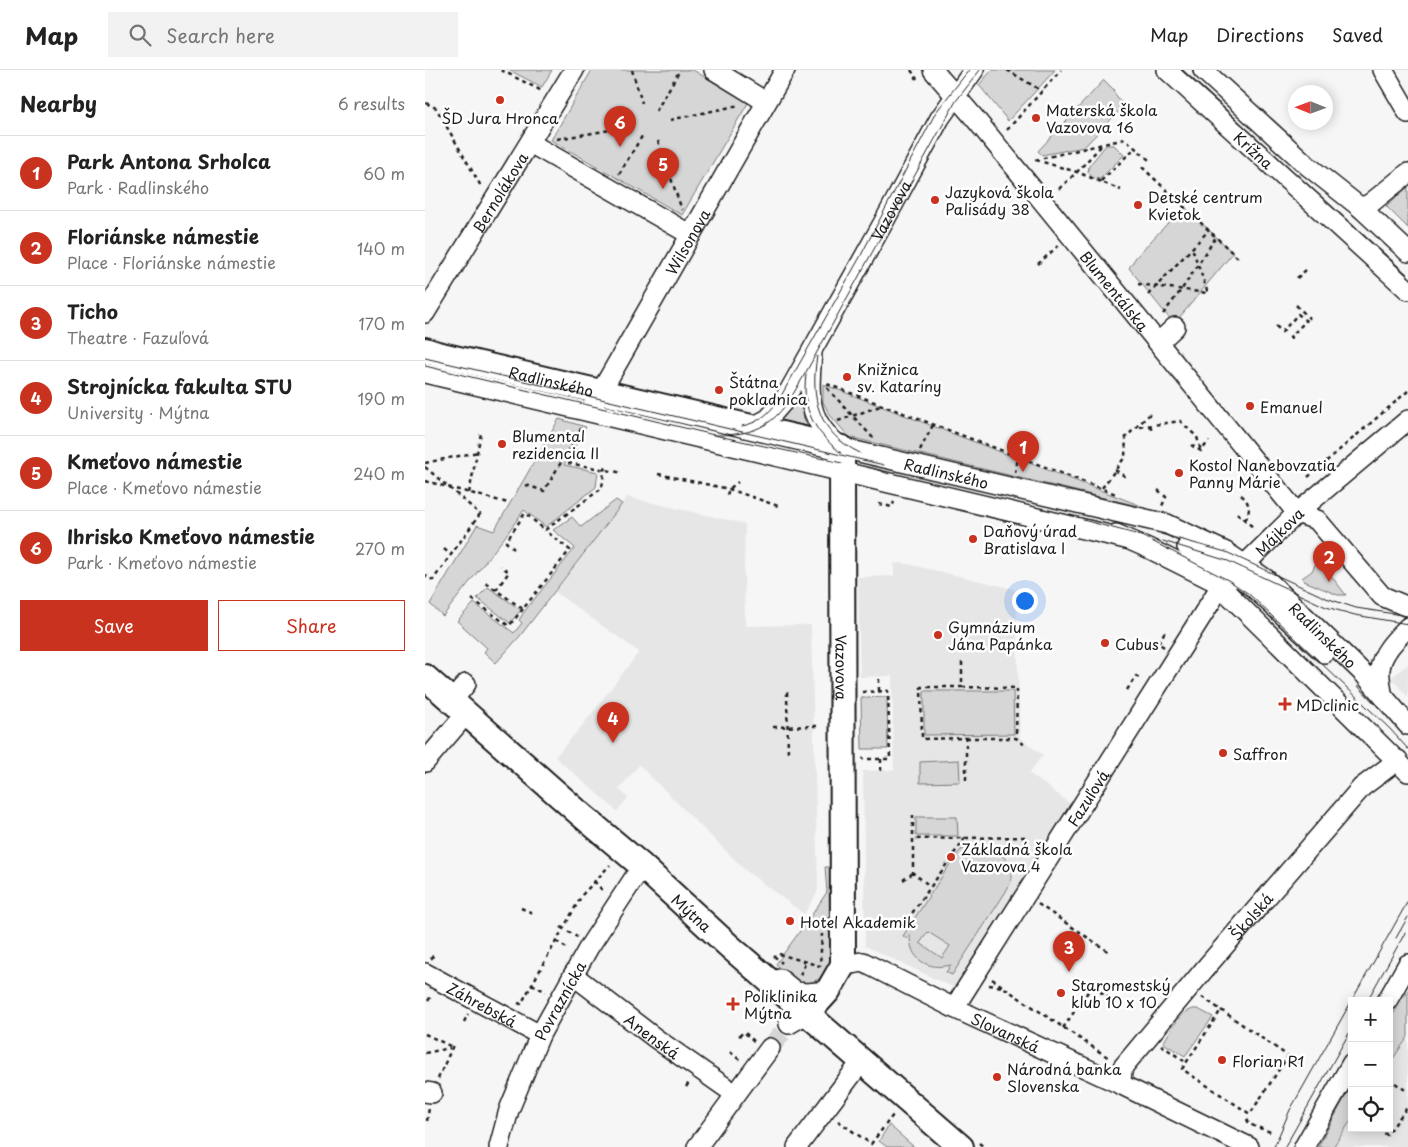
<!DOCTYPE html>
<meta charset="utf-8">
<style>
:root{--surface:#fff;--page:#f2f2f2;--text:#222;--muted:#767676;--line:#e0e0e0;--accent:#c8321e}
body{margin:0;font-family:"Playpen Sans",sans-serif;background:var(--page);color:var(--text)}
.controls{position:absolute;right:15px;bottom:15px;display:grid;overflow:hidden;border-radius:0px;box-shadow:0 2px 12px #0003}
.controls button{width:45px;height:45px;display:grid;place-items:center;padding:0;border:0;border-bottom:1px solid var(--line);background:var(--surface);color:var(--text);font:25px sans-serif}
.compass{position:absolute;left:863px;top:15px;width:45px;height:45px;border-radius:50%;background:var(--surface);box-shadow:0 2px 12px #0003;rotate:271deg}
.you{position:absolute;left:599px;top:530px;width:18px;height:18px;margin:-12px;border:4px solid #fff;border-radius:50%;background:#1a73e8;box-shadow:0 0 0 8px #1a73e833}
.badge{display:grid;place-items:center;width:32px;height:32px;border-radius:50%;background:var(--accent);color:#fff;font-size:16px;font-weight:700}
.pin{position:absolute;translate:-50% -41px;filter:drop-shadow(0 1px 2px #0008)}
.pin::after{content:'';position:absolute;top:26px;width:18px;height:15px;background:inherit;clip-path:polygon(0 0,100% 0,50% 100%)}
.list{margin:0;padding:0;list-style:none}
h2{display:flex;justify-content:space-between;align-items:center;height:65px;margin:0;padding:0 20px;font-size:21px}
h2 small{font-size:16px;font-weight:400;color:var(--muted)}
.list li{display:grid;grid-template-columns:32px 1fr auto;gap:15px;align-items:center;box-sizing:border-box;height:75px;padding:0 20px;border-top:1px solid var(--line)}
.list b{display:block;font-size:19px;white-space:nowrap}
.list p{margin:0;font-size:16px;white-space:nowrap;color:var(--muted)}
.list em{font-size:16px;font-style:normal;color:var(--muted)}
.actions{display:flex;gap:10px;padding:15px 20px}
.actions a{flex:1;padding:11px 0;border:1px solid var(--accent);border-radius:0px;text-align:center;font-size:18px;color:var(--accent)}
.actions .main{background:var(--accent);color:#fff}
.icon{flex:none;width:28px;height:28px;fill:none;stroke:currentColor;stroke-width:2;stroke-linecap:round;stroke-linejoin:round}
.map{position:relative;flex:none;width:983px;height:1077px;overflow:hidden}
header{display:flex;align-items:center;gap:30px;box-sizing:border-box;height:70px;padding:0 25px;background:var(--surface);border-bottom:1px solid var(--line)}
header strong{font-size:24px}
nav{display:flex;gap:28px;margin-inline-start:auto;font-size:18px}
.search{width:350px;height:45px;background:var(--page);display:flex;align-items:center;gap:12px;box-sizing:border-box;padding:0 18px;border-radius:0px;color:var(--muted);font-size:19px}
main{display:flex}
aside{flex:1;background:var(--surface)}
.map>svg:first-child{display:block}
</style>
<header>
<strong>Map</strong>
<div class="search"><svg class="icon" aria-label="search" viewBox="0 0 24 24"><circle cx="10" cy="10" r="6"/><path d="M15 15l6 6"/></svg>Search here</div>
<nav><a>Map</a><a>Directions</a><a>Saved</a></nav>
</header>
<main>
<aside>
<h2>Nearby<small>6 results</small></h2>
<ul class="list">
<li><span class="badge">1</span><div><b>Park Antona Srholca</b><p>Park · Radlinského</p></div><em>60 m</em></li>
<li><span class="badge">2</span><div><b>Floriánske námestie</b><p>Place · Floriánske námestie</p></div><em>140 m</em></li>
<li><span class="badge">3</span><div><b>Ticho</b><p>Theatre · Fazuľová</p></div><em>170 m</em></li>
<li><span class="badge">4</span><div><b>Strojnícka fakulta STU</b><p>University · Mýtna</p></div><em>190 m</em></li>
<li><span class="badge">5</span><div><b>Kmeťovo námestie</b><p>Place · Kmeťovo námestie</p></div><em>240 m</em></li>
<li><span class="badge">6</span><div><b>Ihrisko Kmeťovo námestie</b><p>Park · Kmeťovo námestie</p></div><em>270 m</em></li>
</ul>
<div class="actions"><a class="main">Save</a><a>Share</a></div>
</aside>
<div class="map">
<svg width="983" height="1077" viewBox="0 0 983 1077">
<rect width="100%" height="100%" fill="#f6f6f6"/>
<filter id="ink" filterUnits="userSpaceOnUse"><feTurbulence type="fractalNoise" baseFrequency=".02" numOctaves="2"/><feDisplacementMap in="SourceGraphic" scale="10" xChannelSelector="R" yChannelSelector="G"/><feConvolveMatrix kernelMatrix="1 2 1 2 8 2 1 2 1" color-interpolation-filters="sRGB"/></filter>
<g filter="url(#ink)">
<path fill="#e6e6e6" d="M202 427 320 454 319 500 320 556 386 555 393 818 392 823 379 844 320 800 214 695 194 719 203 728 192 741 130 687 157 656 214 582 130 522Z
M478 493 589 519 591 525 595 668 618 685 604 703 647 735 617 779 532 919 440 876 438 701 469 700 468 650 467 606 435 607 433 507 469 506V494Z
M983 594V627L966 608Z
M983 967V1077H908L927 1049V1058H964V994Z"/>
<path fill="#d6d6d6" stroke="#797979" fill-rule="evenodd" d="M84 0H127L117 17Z
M167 0H268L323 33 257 145 126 70Z
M567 0H630L583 51 554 15Z
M679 10 689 20 688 21 699 36 659 77 617 85 613 81Z
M681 75H689L699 85 675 109 668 108 663 102 664 96Z
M983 117V158L961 136Z
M761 138 808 183 749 254 704 198 711 187 756 139Z
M398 314 714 435 713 436 424 367 405 345 398 332Z
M373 322 379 349 382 356 353 350Z
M134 349 161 357 139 395 173 402 171 417 121 457 99 440 79 468 18 546 5 534 52 455 69 461Z
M191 430 197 434 95 566 71 593 59 582 62 578 32 551 49 533 89 563 97 553 94 550 99 542 150 478 128 460 147 447 156 457Z
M892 491 897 494 921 525H913L879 511 877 508 887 501Z
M63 517 96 540 85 553 52 528Z
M499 621H588L589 664 499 665Z
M462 627 463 679H437L436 628Z
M534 690 535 712 495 713V692Z
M491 747H532L533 766H491Z
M554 775C571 778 588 789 587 808 586 813 582 819 580 823L527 905 521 902 526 895C502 901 484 889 485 864L482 869 478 866 529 788 536 780ZM503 862 525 876 517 888 495 873Z
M400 797H408V891L400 906 379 916 370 912 351 894 386 846 402 822Z
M983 920V967L964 994V951Z
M768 939H773L788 947 760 986 738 973C746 961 753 943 768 939Z
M926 1016 927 1049 908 1077H893Z
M464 1055 489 1077H462L454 1071Z"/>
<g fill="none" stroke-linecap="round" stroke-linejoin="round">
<path stroke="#d5d5d5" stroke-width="19" stroke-dasharray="19 9" stroke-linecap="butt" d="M345 978 364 954"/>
<defs>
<g id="minor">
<path d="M289 0 341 32"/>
<path id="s1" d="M508 0C522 17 538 34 552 51 658 182 766 312 872 443"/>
<path id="s2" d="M742 0 983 220"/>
<path d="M778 0 883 96 936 138 983 182"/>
<path d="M958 0 983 43"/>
<path d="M105 73 266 165"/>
<path d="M936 138 946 133 983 103"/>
<path id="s3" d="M0 243 149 0"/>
<path d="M734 272 750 257"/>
<path id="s4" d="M387 282C384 324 380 350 417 378L742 454 801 482 841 509 940 605 983 655"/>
<path d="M0 303 701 469"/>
<path id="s5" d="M170 332 360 0"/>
<path id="s6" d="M326 358 343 349 358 332 461 148 515 48 549 0"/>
<path d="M872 443 892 450 957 526 983 537"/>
<path d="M691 464 723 478 791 512 983 702"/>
<path d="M762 477 805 500 828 517 899 583"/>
<path d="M957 623C956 615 954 606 955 599 957 582 972 568 983 557"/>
<path d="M27 631 41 614"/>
<path d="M0 692 41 644"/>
<path id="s7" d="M418 895 438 892 529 938 695 1014 824 1077"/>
<path id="s8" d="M0 903 115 965"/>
<path id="s9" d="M148 905 230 968 310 1024"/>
<path d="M355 909 371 922 382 923 403 921"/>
<path d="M962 931 983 894"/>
<path id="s10" d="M529 938 792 522 872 443 983 350"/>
<path d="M364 954 383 943"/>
<path id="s11" d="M695 1014 698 997 783 895 937 717 973 690"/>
<path d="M0 1022 7 1023"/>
<path id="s12" d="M74 1077 84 1040 115 965 164 877 217 796"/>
<path d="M272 1077 345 978"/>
<path d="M372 1077 437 991"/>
<path d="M879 1077 927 993"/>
</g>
<g id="major">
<path id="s13" d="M0 280 12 284 417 378 418 895 403 921 383 943"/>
<path id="s14" d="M0 607 154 743 217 796 304 876 536 1077"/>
</g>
</defs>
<use href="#minor" stroke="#1c1c1c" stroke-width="22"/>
<use href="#major" stroke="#1c1c1c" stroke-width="28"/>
<path stroke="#1c1c1c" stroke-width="2.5" stroke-dasharray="4 4" stroke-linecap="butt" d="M76 0 117 21
M207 0 217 33
M486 0 492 9
M582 0 617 21
M1 33 11 38 57 118
M231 41 255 0
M245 50 315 35
M582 60 636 0
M132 69 209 56
M233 71 257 140
M610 90 700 69 724 90
M611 90 652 102 696 120
M717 97 813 188
M194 104 219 63
M676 111 710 78
M634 119 652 102 676 76
M613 194 634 175
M872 208 881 200
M713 214 783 223 767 178
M723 225 784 160
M871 235 885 249
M738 244 757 219 791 167
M851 256 857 262 873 244 881 251 865 267 867 269
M402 314 691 424
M402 318 449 369
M413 351 458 335
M725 356 727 361
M715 357 755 351 772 367 776 381
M766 375 776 381 784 371
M495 380 508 355
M0 393 53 382
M143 393 198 403
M0 397 55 444 8 510 0 505
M690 400 701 407
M590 403 593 387
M233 404 304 419 353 436
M883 407 983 321
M0 411 83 433
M101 415 119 421 157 357
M677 418 700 387 701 367 725 344
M733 420 741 427 737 436
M44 423 56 363
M302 425 304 419 313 412
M816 425C825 432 826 441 820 450
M454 434 467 437 469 432
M812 443 830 459
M19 479 26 485
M89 479 81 472 100 443 120 460 177 418 180 394
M61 513 98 539 145 480 120 460
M71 520 84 502 76 496
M47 529 84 556 98 539
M739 577 733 573 741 560
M537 592V617H496L497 669 541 668V711
M537 617 592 618 591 668
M702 620 711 606 717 610
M454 621V607
M362 622 363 686
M437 622 463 621 465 689H437
M348 657 393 656
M541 668H591L601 676
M456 689V701
M488 745V803L505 816
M540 768 603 767
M478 810 488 803
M169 811 178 821
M613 834 684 882
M96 838 110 844
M478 856 540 768 488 769
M136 857 152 867
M131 871 144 880
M354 884 395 896 397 864
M349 886 357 893
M6 889 9 884
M375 905 381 892
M567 909 577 916
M662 913 689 931
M107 914 121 922
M564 915 578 917 684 988
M777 927 796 940
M3 931 6 926
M93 933 96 934 157 825 185 795
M796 940 863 986 825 1044 757 999Z
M39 952 43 944
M638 958 667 916
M0 964 27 977
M314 966 319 962 330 972
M736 975 762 993
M305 982 316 991
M0 983 25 978
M863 986 878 998
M13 1009 29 973
M970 1013 983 1022
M261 1017 265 1011
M822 1049 824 1054 848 1063
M2 1051 4 1038
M413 1051 446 1074 468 1045
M953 1058 962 1065 983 1036
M554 1073 559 1077"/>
<use href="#minor" stroke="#fff" stroke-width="19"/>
<use href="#major" stroke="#fff" stroke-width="24"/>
<path stroke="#1c1c1c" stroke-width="1" d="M756 0 983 205
M392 286C385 329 393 363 435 383
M0 288 459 395
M0 296 289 365 417 393
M381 305C376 340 390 362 416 383
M317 356C335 353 347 341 356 326L434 189 511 42 544 0
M289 365C344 366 356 346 381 302L531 31 555 0
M447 398 464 404
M658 450 718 466
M713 464 803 510 824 524 965 659 983 679
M736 464 801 482 901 528 931 538 983 546
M738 471 803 491 901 537 930 545 983 554
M933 616 971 656
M971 868 983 847
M942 931 980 863
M849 1077 865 1040 983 831
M860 1077 927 958"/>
</g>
</g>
<g fill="#c8321e" stroke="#fff" stroke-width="2">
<circle cx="75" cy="30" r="5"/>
<circle cx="611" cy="48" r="5"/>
<circle cx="510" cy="130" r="5"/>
<circle cx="713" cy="135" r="5"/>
<circle cx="422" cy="307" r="5"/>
<circle cx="294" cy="320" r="5"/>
<circle cx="825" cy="336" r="5"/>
<circle cx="77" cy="374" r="5"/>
<circle cx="754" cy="403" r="5"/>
<circle cx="548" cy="469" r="5"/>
<circle cx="513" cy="565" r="5"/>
<circle cx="680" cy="573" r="5"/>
<path d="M857.5 626.5h5v5h5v5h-5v5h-5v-5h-5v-5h5z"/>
<circle cx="798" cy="683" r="5"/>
<circle cx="526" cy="787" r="5"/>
<circle cx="365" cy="851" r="5"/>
<circle cx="636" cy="923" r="5"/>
<path d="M305.5 926.5h5v5h5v5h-5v5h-5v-5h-5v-5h5z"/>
<circle cx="797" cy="990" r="5"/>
<circle cx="572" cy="1007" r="5"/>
</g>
<g text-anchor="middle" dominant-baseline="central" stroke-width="5" stroke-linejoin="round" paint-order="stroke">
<g font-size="15" fill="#1c1c1c" stroke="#fff" text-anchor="start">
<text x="621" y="39">Materská škola<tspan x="621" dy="17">Vazovova 16</tspan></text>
<text x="75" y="47" text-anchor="middle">ŠD Jura Hronca</text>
<text x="520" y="121">Jazyková škola<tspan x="520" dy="17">Palisády 38</tspan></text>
<text x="723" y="126">Detské centrum<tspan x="723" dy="17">Kvietok</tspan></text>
<text x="432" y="298">Knižnica<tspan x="432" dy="17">sv. Kataríny</tspan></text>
<text x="304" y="311">Štátna<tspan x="304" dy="17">pokladnica</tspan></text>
<text x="835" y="336">Emanuel</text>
<text x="87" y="365">Blumental<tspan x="87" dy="17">rezidencia II</tspan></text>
<text x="764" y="394">Kostol Nanebovzatia<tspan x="764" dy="17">Panny Márie</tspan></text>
<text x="558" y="460">Daňový úrad<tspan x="558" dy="17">Bratislava I</tspan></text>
<text x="523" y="556">Gymnázium<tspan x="523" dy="17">Jána Papánka</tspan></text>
<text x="690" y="573">Cubus</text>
<text x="871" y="634">MDclinic</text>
<text x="808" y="683">Saffron</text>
<text x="536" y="778">Základná škola<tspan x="536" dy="17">Vazovova 4</tspan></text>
<text x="375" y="851">Hotel Akademik</text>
<text x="646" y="914">Staromestský<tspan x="646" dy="17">klub 10 x 10</tspan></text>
<text x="319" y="925">Poliklinika<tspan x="319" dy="17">Mýtna</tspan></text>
<text x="807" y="990">Florian R1</text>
<text x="582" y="998">Národná banka<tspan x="582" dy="17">Slovenska</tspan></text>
</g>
<g font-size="15" fill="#1c1c1c" stroke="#fff">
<text stroke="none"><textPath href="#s2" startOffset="118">Krížna</textPath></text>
<text stroke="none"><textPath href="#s3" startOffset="142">Bernolákova</textPath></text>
<text stroke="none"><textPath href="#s6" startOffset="262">Vazovova</textPath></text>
<text stroke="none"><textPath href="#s5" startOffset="185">Wilsonova</textPath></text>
<text stroke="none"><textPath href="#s1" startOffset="286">Blumentálska</textPath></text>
<text stroke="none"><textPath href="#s13" startOffset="130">Radlinského</textPath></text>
<text stroke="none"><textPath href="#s4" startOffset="214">Radlinského</textPath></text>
<text stroke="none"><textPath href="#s10" startOffset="579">Májkova</textPath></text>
<text stroke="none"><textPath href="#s4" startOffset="634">Radlinského</textPath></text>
<text stroke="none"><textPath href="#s13" startOffset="648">Vazovova</textPath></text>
<text stroke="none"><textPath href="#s10" startOffset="249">Fazuľová</textPath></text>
<text stroke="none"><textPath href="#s14" startOffset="356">Mýtna</textPath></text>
<text stroke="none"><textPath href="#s11" startOffset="215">Školská</textPath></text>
<text stroke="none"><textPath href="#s12" startOffset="159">Povraznícka</textPath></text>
<text stroke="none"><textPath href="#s8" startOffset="65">Záhrebská</textPath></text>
<text stroke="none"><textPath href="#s7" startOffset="179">Slovanská</textPath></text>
<text stroke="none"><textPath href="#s9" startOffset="100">Anenská</textPath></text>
</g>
</g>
</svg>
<div class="controls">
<button>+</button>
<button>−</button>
<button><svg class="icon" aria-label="locate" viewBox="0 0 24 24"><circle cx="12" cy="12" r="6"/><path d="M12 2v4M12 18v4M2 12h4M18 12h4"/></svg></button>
</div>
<svg class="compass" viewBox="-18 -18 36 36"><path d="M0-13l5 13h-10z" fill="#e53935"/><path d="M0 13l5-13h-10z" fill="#767676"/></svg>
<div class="you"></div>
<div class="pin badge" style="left:598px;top:402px">1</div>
<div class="pin badge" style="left:904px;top:512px">2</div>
<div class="pin badge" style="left:644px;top:902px">3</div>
<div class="pin badge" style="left:188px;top:673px">4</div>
<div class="pin badge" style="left:238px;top:119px">5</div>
<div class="pin badge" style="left:195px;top:77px">6</div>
</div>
</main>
